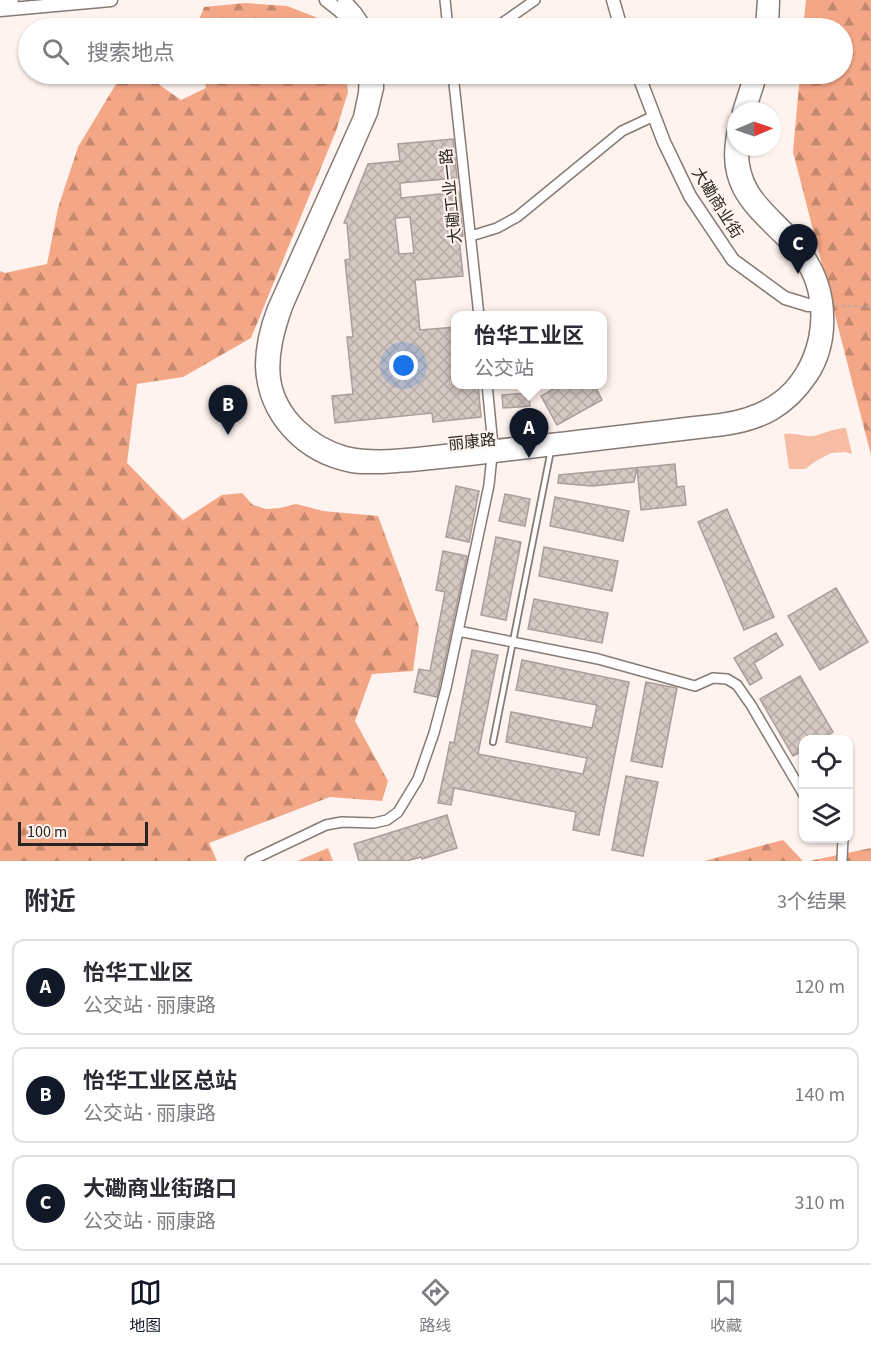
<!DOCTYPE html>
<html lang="zh">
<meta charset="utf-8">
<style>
:root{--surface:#fff;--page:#f2f2f3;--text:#2b2b33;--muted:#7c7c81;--line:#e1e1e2;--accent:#111827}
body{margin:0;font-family:"Source Sans 3","Noto Sans SC",sans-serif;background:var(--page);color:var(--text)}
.controls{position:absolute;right:18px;bottom:18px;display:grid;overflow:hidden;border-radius:12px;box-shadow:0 2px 4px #0004}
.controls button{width:54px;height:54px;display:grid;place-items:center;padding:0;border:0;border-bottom:2px solid var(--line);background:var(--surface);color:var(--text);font:30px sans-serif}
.compass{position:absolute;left:727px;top:102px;width:54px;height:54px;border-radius:50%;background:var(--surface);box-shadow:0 2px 4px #0004;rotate:88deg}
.scale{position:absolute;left:18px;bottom:15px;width:130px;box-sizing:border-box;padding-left:6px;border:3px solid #292422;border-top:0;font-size:16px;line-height:21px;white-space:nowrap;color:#292422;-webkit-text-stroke:4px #fef3ee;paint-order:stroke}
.you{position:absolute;left:404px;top:366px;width:21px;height:21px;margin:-15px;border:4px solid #fff;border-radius:50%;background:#1a73e8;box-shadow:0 0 0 9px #1a73e833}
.badge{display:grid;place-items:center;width:39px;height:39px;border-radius:50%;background:var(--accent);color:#fff;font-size:20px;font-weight:700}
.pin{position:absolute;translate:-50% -50px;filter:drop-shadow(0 2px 3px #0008)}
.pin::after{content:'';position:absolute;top:32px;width:21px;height:18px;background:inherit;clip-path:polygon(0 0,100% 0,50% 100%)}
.popup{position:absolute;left:451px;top:311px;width:156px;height:78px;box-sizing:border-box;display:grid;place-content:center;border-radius:12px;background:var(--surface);filter:drop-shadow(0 2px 4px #0005);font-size:20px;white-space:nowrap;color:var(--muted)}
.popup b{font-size:22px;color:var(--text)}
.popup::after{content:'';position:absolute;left:50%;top:100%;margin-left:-12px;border:12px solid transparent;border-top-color:var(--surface)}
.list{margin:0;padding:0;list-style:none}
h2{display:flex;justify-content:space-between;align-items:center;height:78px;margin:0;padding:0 24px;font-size:26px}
h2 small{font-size:20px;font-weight:400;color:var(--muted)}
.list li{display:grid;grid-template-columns:39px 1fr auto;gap:18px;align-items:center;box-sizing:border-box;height:96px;margin:0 12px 12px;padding:0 12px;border:2px solid var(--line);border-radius:12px}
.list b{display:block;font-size:22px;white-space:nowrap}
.list p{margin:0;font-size:20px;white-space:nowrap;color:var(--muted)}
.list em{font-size:20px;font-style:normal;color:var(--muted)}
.icon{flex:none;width:33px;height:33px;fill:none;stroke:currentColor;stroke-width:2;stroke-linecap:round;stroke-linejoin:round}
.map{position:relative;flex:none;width:871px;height:861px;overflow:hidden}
.search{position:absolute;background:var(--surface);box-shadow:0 2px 4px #0004;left:18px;right:18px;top:18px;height:66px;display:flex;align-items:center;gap:15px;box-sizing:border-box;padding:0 21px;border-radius:33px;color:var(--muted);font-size:22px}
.sheet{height:402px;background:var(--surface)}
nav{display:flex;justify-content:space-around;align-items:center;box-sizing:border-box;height:84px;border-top:2px solid var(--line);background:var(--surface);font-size:16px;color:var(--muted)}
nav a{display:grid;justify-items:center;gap:3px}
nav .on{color:var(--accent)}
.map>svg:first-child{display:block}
</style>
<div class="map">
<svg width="871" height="861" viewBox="0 0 871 861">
<defs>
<pattern id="forest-firs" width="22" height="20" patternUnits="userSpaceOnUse" patternTransform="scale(1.5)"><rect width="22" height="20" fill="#f4a786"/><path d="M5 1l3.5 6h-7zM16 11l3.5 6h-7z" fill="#c6886d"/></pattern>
<pattern id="building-cross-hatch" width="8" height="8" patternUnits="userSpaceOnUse" patternTransform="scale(1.5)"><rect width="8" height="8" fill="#d5c7c2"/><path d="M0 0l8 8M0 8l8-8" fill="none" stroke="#b7aba6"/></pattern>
</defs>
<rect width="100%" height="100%" fill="#fef3ee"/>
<path fill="url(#forest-firs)" d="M806 0H871V455L793 152 800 74H842V28H803Z
M245 3 287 6 318 18 328 28H196L204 7Z
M122 74H144L181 100 206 88 203 74H346L348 92 336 131 251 338 183 377 137 384 127 463 183 520 222 495 242 493 253 505 266 509 280 508 296 504 323 511 378 516 419 627 413 671 372 674 355 721 388 781 382 801 330 797 209 843 217 861H0V271L5 273 47 264 58 208 78 147Z
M783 840 803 861H704Z
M328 848 333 861H297Z
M871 848V861H809Z"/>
<path fill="#f7bca4" d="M846 428 852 454 845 452 831 453 816 461 805 469H789L784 434C793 432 803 437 813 436 824 434 834 428 846 428Z"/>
<path fill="url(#building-cross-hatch)" stroke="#ab9e98" stroke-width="1.5" fill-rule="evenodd" d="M453 139 457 178 400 183 401 198 459 192 463 236 459 237 463 276 415 280 420 330 456 327V384H478L481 417 433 422 432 413 335 423 332 396 353 394 347 337H353L345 260 350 259 347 223H344L368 164 400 161 398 144ZM410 217 414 253 399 254 395 218Z
M562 384H594L602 400 557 425 541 396Z
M529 393 530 406 503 408 502 395Z
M675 464 677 487 684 486 686 505 641 510 637 468 634 482 592 486 558 483 559 475Z
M456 486 479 491 469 542 446 537Z
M505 494 530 499 525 526 499 521Z
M555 497 629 511 623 541 550 526Z
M727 509 774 617 744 630 698 522Z
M496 537 521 542 506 620 481 615Z
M544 547 618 561 612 591 539 576Z
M443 551 467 556 437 697 414 692 419 669 430 671 445 592 436 590Z
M836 588 868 642 820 670 788 616Z
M534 599 608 613 602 643 528 629Z
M776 633 783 645 754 663 762 678 750 685 734 658Z
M472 650 498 655 478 754 583 774 587 758 506 742 511 712 592 728 597 705 516 690 522 660 629 682 599 835 573 830 576 812 454 788 451 805 438 803 450 742 454 743Z
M800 676 833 732 820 740H804V750L793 756 760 699Z
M646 682 677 688 662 767 631 761Z
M626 776 658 782 643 856 612 850Z
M447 815 457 848 422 859 421 857 407 861H359L354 844Z"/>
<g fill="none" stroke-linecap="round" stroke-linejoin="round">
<defs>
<path id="service" d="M493 742 551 450"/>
<path id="minor" d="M445 0 448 28
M495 28 535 0
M453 74 479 316
M471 236 497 228 517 217 622 131 654 116
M458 631 598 659 695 686 713 678 727 679 737 685 751 705 804 795
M250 861 326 825 342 822 374 823 387 820 398 812 418 779 434 733 446 688 489 485 493 446 487 384
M842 861 843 838"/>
<path id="tertiary" d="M326 0 340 11 354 28
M344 0 355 12 366 28
M613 0 621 28
M0 1 12 0
M0 10 111 0
M762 28 764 0
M772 28 773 0
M366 74 365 93 360 117 274 308C267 326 262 345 262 366 264 417 302 457 352 466 371 469 392 466 411 465 431 463 450 461 470 459 555 449 639 439 724 429 762 424 789 410 811 377 823 359 828 338 827 316 827 290 817 266 801 245 774 211 740 197 742 147
M377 74V88L371 113 286 307C278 330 271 354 274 379 279 415 312 444 346 453 381 461 420 453 454 450 543 442 632 430 721 420 741 417 759 412 776 400 817 371 830 309 804 265 786 237 754 219 739 189 728 167 730 145 736 122
M638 74 664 142 690 196 733 260 785 298 808 305H817
M739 111 751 74
M749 111 761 74"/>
</defs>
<use href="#service" stroke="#867a75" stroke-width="8"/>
<use href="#minor" stroke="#867a75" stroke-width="12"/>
<use href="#tertiary" stroke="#867a75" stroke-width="15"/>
<path stroke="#b4aba7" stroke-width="1.5" stroke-dasharray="3 3" stroke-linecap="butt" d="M836 306 871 307"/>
<use href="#service" stroke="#fff" stroke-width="4.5"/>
<use href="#minor" stroke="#fff" stroke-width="9"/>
<use href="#tertiary" stroke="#fff" stroke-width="12"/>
</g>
<g text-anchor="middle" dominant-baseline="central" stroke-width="4.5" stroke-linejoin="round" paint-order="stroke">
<g font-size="16" fill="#292422" stroke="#fef3ee">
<text transform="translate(451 196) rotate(-96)">大磡工业一路</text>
<text transform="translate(717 203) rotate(58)">大磡商业街</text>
<text transform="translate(472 442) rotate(-6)">丽康路</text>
</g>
</g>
</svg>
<div class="controls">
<button><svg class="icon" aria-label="locate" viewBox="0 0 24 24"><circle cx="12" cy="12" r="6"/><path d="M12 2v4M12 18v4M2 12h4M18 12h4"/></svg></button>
<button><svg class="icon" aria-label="layers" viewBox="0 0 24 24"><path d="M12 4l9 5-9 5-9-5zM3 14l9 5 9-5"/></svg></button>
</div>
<svg class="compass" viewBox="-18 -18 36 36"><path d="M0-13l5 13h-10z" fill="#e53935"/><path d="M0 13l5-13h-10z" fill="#7c7c81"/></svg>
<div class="scale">100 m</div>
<div class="you"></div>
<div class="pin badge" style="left:529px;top:458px">A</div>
<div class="popup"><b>怡华工业区</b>公交站</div>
<div class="pin badge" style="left:228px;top:435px">B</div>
<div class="pin badge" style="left:798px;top:274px">C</div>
<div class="search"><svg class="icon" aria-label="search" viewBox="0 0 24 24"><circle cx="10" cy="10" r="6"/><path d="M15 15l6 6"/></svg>搜索地点</div>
</div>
<section class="sheet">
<h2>附近<small>3个结果</small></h2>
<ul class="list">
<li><span class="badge">A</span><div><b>怡华工业区</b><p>公交站 · 丽康路</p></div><em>120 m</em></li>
<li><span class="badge">B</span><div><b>怡华工业区总站</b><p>公交站 · 丽康路</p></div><em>140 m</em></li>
<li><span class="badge">C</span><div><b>大磡商业街路口</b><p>公交站 · 丽康路</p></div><em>310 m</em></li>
</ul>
</section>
<nav>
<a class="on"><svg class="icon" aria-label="map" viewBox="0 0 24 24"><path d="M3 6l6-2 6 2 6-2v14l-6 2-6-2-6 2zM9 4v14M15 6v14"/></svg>地图</a>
<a><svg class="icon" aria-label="directions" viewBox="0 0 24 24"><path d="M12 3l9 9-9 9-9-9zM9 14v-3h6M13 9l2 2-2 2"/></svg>路线</a>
<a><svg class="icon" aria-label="saved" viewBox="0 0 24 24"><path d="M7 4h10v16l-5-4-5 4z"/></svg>收藏</a>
</nav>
